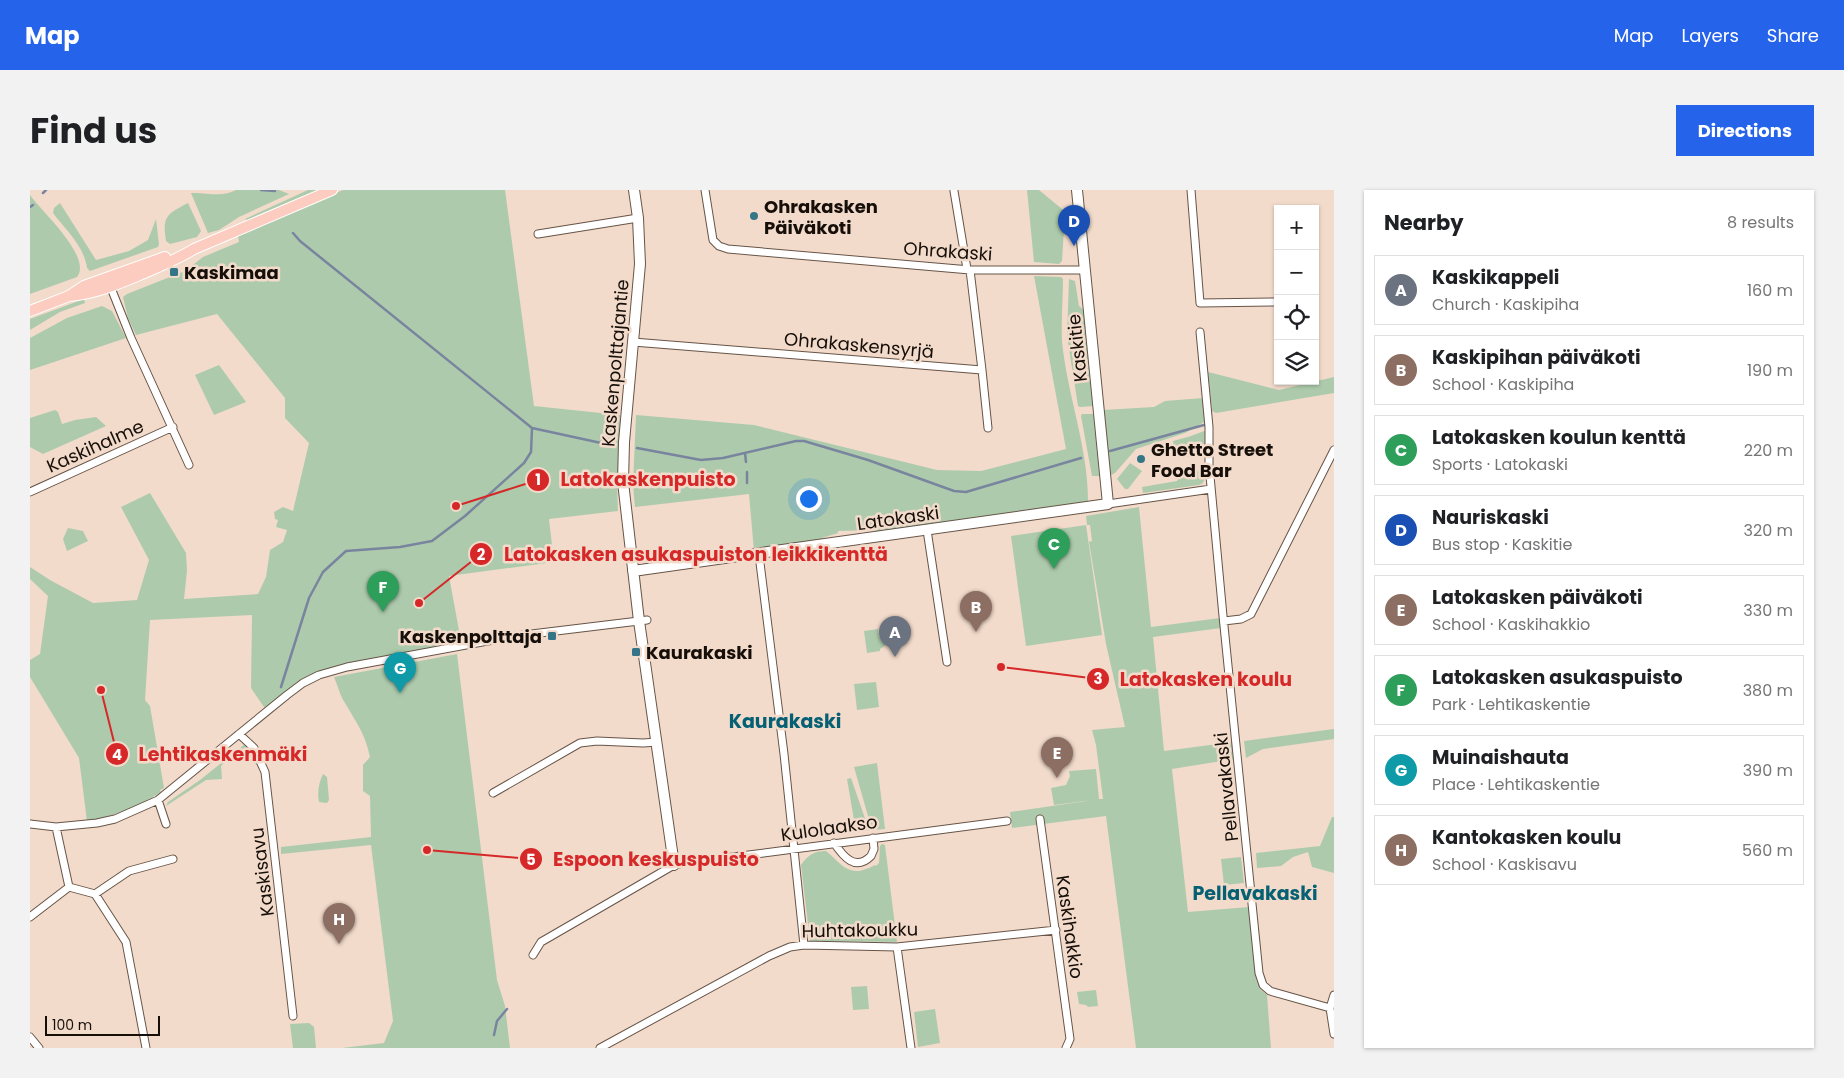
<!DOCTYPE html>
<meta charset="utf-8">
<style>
:root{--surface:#fff;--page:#f2f2f2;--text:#202124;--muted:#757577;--line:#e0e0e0;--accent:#2563eb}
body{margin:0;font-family:Poppins,sans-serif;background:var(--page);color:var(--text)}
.controls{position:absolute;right:15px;top:15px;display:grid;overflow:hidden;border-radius:0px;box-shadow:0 1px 4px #0004}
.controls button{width:45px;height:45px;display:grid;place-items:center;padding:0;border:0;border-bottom:1px solid var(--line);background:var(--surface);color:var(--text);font:25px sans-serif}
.scale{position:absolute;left:15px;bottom:12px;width:115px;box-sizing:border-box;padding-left:5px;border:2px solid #160f09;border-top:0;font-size:14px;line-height:18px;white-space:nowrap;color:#160f09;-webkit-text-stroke:4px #f2dbcb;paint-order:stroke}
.you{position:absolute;left:778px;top:308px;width:18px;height:18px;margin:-12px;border:4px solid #fff;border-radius:50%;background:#1a73e8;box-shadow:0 0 0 8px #1a73e833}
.badge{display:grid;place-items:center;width:32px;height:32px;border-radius:50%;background:var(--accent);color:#fff;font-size:16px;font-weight:700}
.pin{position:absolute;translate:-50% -41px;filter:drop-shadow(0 1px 2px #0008)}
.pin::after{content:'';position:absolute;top:26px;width:18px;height:15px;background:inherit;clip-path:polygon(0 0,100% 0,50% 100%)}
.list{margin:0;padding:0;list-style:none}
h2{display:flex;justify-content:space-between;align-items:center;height:65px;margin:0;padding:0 20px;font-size:21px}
h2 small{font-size:16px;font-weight:400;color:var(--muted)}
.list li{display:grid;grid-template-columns:32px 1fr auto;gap:15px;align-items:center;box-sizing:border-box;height:70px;margin:0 10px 10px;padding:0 10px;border:1px solid var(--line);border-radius:0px}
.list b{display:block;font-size:19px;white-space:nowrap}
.list p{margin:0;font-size:16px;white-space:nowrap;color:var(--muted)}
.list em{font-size:16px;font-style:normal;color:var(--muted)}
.icon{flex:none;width:28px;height:28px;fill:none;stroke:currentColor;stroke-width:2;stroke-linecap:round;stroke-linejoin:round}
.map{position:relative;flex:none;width:1304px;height:858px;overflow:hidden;border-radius:0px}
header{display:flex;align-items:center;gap:30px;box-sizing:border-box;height:70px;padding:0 25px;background:var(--accent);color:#fff}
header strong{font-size:24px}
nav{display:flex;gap:28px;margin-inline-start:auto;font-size:18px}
.intro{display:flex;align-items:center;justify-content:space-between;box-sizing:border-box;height:120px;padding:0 30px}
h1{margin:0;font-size:35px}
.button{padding:12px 22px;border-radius:0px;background:var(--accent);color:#fff;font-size:18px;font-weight:700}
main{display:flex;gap:30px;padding:0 30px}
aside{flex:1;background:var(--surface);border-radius:0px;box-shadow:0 1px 4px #0004}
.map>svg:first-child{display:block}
</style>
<header>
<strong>Map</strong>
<nav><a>Map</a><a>Layers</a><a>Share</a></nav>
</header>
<div class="intro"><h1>Find us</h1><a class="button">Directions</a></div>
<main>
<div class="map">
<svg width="1304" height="858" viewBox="0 0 1304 858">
<rect width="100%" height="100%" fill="#f2dbcb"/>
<path fill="#adcbac" d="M206 0H249L259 4 209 27 189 40 178 43 161 3C176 2 192 8 206 0Z
M278 0H289L220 31 215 29Z
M313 0H475L504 216 590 225 589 291 587 292 588 321 519 329 524 372 419 386 431 451 417 456 309 475 291 482 236 520 221 498 222 425 120 430 115 510 120 516 134 598 130 600 131 602C108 617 85 626 57 631L49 568 0 487V470L10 464 18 406 0 389V377L20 390 63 413 107 410 119 370 91 317 120 303 156 363 157 381 154 409 228 404 236 387 240 360 253 352 257 340 246 337 248 330 245 329 244 322 253 317 263 321 279 253 255 228V208L187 124 106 145 98 128 93 107 97 104 155 81 173 67 209 52 208 46Z
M997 0H1009L1032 19 1035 23 1032 71 1029 74 1004 72Z
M0 5C10 20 63 67 47 87L0 104Z
M30 13 66 70 99 61 118 50 126 29 129 54 128 57 60 81 57 78C54 56 36 40 23 23L24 18Z
M158 13 171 41 167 47 140 54 136 51C132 26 137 24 158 13Z
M1004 86 1031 87 1033 89C1033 109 1031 130 1032 151 1037 205 1059 259 1058 314L846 343 845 340 808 341V343L792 348V351L724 361 719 304 605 317 603 295 606 225 724 235 907 280 951 281 1036 259Z
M1039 89 1045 91 1049 116 1055 121 1064 216 1050 217 1048 216 1037 146Z
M54 109 55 113 30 122 0 140V129Z
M72 116 82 121 96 148 0 180V148L37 128Z
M189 175 216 212 184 225 165 185Z
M1178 182 1249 200 1304 187V203L1186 223 1182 221Z
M1173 208 1176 231 1155 243 1106 259 1085 283 1079 286 1073 220 1124 217 1135 211Z
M25 220 28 222 32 234 45 230 66 227 76 236 13 264 0 257V228Z
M1052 224H1064L1072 286H1062L1051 226Z
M1174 241 1176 242 1177 260 1175 265 1146 268 1143 251 1161 246Z
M1100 273 1112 281 1098 299H1095L1087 289Z
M1166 280 1172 283C1176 287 1175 293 1169 295L1113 303 1112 297 1147 291 1150 282Z
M1109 317 1121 437 1190 428 1191 438 1123 447 1134 561 1203 552 1204 569 1142 579 1158 722 1219 717 1226 789 1230 799 1237 805 1241 858H1106L1076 626 982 638 980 622 1063 610 1024 615 1021 598 1036 595 1040 586 1039 581 1066 579 1069 609H1073L1066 555 1062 540 1095 537 1076 454 1059 352 1062 351 1060 335H1057L1056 326Z
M1056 335 1072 445 996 456 981 346Z
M38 338 53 341 58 351 37 361 33 349Z
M848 439 849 447 855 445 858 449 855 450 856 455 850 459V461L837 463 834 441Z
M427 464 467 790 475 816 480 858H312L354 853 363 831 341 655 251 664V657L341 647 340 606 333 601V575L340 567C335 543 327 534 315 513 310 506 308 496 304 487Z
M846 492 849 517 827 520 824 494Z
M1304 539V549L1233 559 1216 568 1214 551Z
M215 554 227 568 229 574 227 575 224 573 202 566 191 576 192 589 176 590 136 616 138 612 170 590Z
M847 573 855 639 842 640 824 577Z
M293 584 297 587 299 610 297 613 289 612C287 602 289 592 293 584Z
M821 588 839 640 826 642 817 589Z
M1302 627H1304V683L1282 677 1278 662 1263 667 1251 676 1227 678 1226 663 1290 656Z
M852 654 855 655 867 752 780 751 771 675C778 665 784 661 796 661 814 676 819 689 845 675L846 676 849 673 850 656Z
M1211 667 1214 693 1194 695 1191 669Z
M837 796 839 819 823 820 821 797Z
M1066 800 1068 816 1058 817 1056 815 1049 814 1047 802Z
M905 819 910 853 888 857 884 822Z
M279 833 284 837 286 858H263L260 834Z"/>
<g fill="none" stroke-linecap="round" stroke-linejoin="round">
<path stroke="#79859e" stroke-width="2.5" d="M231 0 245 1
M13 3 16 0
M0 17 3 15
M263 43 270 51 502 238 585 256
M607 258 671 270 693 268 766 251H774L838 270 924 301 936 302 1051 268
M1080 261 1174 235
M715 263 716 272
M717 282V293
M251 497 279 408 293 382 316 361 370 357 402 351 435 326 494 273 501 262 502 238
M464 845 467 831 477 819"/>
<defs>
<path id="street" d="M675 0 683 50 689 56 698 59 940 80H1055
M1161 0 1170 113 1248 112
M924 1 937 79
M508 44 608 28
M79 93 101 148 159 275
M1170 142 1179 237V275L1193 426 1229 783 1233 795 1240 801 1300 818 1304 844
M603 152 952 180 940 80
M952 180 958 238
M0 302 143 237
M1078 314 1181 299
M897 340 917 472
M729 365 754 564 774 755
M1194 431 1211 429 1221 424 1304 260
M209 544 224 558 235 582 263 826
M463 603 550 553 567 551 613 553 627 552
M128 610 136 634
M1010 629 1040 849 1036 858
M0 634 26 637 67 633 85 629 128 610 257 505 273 493 289 485 317 477 485 446 617 430
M804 653C813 666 825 682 841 666L844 659 843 648
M39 697 65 704 96 752 116 858
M65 704 99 681 143 669
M0 727 39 697 26 637
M867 757 881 858
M503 765 511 752 644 675 667 670 703 667 977 631
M1300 818 1304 805
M0 847 9 858
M570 858 739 766 760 757 774 755 867 757 1026 740"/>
<path id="secondary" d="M604 0 608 28 610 74 594 252 593 292 609 431 644 675
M603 381 1078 314 1047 0"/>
<path id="primary" d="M39 106C65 104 88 94 112 84 130 76 148 69 164 59L302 0
M0 121 39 106 54 96 135 67"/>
</defs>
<use href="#street" stroke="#675447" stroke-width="9"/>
<use href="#secondary" stroke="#675447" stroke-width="12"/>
<use href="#primary" stroke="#fff" stroke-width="12"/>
<use href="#street" stroke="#fff" stroke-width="7"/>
<use href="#secondary" stroke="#fff" stroke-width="10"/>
<use href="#primary" stroke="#fdccc1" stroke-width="10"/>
</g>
<g fill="#347688" stroke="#f2dbcb" stroke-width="2">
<circle cx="724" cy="26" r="5"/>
<rect x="139" y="77" width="10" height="10" rx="2.5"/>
<circle cx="1111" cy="269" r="5"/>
<rect x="517" y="441" width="10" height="10" rx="2.5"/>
<rect x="601" y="457" width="10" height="10" rx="2.5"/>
</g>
<g text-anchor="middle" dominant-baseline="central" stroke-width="5" stroke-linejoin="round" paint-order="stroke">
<g font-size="18" font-weight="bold" fill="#160f09" stroke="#f2dbcb" text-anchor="start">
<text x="734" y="16">Ohrakasken<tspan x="734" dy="21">Päiväkoti</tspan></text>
<text x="154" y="82">Kaskimaa</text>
<text x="1121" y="259">Ghetto Street<tspan x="1121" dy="21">Food Bar</tspan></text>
<text x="512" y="446" text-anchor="end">Kaskenpolttaja</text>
<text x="616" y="462">Kaurakaski</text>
</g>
<g font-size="18" fill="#160f09" stroke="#f2dbcb">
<text transform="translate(918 61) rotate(4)">Ohrakaski</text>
<text transform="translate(829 155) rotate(5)">Ohrakaskensyrjä</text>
<text transform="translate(1047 158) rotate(-96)">Kaskitie</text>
<text transform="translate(585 173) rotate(-85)">Kaskenpolttajantie</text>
<text transform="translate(65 256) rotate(-24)">Kaskihalme</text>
<text transform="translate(868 328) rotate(-8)">Latokaski</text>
<text transform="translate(1196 597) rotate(-96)">Pellavakaski</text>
<text transform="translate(799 638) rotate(-8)">Kulolaakso</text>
<text transform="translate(232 682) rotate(-97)">Kaskisavu</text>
<text transform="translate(1040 737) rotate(82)">Kaskihakkio</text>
<text transform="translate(830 740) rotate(-1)">Huhtakoukku</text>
</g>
<g font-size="19" font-weight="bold" fill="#056074" stroke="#f2dbcb">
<text x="755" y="531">Kaurakaski</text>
<text x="1225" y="703">Pellavakaski</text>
</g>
</g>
<path fill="none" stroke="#d62828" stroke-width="2" d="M426 316L508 290M389 413L451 364M971 477L1068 489M71 500L87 564M397 660L501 669"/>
<g fill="#d62828" stroke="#f2dbcb" stroke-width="2">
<circle cx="426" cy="316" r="5"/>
<circle cx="389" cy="413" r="5"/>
<circle cx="971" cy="477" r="5"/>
<circle cx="71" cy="500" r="5"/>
<circle cx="397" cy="660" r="5"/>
<circle cx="508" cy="290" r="12"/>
<circle cx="451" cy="364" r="12"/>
<circle cx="1068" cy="489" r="12"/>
<circle cx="87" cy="564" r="12"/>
<circle cx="501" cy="669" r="12"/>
</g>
<g font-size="15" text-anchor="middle" font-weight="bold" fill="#fff">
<text x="508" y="295">1</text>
<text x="451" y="370">2</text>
<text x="1068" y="494">3</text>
<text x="87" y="570">4</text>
<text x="501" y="675">5</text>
</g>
<g font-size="19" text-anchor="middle" font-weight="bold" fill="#d62828" stroke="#f2dbcb" stroke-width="5" stroke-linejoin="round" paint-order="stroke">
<text x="618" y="296">Latokaskenpuisto</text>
<text x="666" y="371">Latokasken asukaspuiston leikkikenttä</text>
<text x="1176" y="496">Latokasken koulu</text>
<text x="193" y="571">Lehtikaskenmäki</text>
<text x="626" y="676">Espoon keskuspuisto</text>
</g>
</svg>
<div class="controls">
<button>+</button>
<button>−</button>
<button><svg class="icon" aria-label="locate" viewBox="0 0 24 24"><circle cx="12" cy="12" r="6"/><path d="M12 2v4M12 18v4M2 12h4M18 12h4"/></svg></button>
<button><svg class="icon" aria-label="layers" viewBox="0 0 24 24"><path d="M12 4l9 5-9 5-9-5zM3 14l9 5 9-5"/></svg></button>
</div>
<div class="scale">100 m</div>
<div class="you"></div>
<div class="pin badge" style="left:865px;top:467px;background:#6b7280">A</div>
<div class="pin badge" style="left:946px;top:442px;background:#8d6e63">B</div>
<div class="pin badge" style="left:1024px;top:379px;background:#2e9e5b">C</div>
<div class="pin badge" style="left:1044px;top:56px;background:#1a4fb4">D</div>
<div class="pin badge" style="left:1027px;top:588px;background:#8d6e63">E</div>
<div class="pin badge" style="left:353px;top:422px;background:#2e9e5b">F</div>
<div class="pin badge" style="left:370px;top:503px;background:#0f9aa8">G</div>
<div class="pin badge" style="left:309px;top:754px;background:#8d6e63">H</div>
</div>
<aside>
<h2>Nearby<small>8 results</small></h2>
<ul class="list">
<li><span class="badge" style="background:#6b7280">A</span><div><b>Kaskikappeli</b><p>Church · Kaskipiha</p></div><em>160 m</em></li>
<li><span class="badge" style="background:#8d6e63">B</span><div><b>Kaskipihan päiväkoti</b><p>School · Kaskipiha</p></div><em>190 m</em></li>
<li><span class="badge" style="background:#2e9e5b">C</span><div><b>Latokasken koulun kenttä</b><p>Sports · Latokaski</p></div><em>220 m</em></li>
<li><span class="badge" style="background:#1a4fb4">D</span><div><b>Nauriskaski</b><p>Bus stop · Kaskitie</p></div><em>320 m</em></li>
<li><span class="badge" style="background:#8d6e63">E</span><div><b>Latokasken päiväkoti</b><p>School · Kaskihakkio</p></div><em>330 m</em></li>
<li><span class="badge" style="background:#2e9e5b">F</span><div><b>Latokasken asukaspuisto</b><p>Park · Lehtikaskentie</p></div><em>380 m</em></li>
<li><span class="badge" style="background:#0f9aa8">G</span><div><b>Muinaishauta</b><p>Place · Lehtikaskentie</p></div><em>390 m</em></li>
<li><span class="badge" style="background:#8d6e63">H</span><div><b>Kantokasken koulu</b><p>School · Kaskisavu</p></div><em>560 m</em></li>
</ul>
</aside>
</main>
